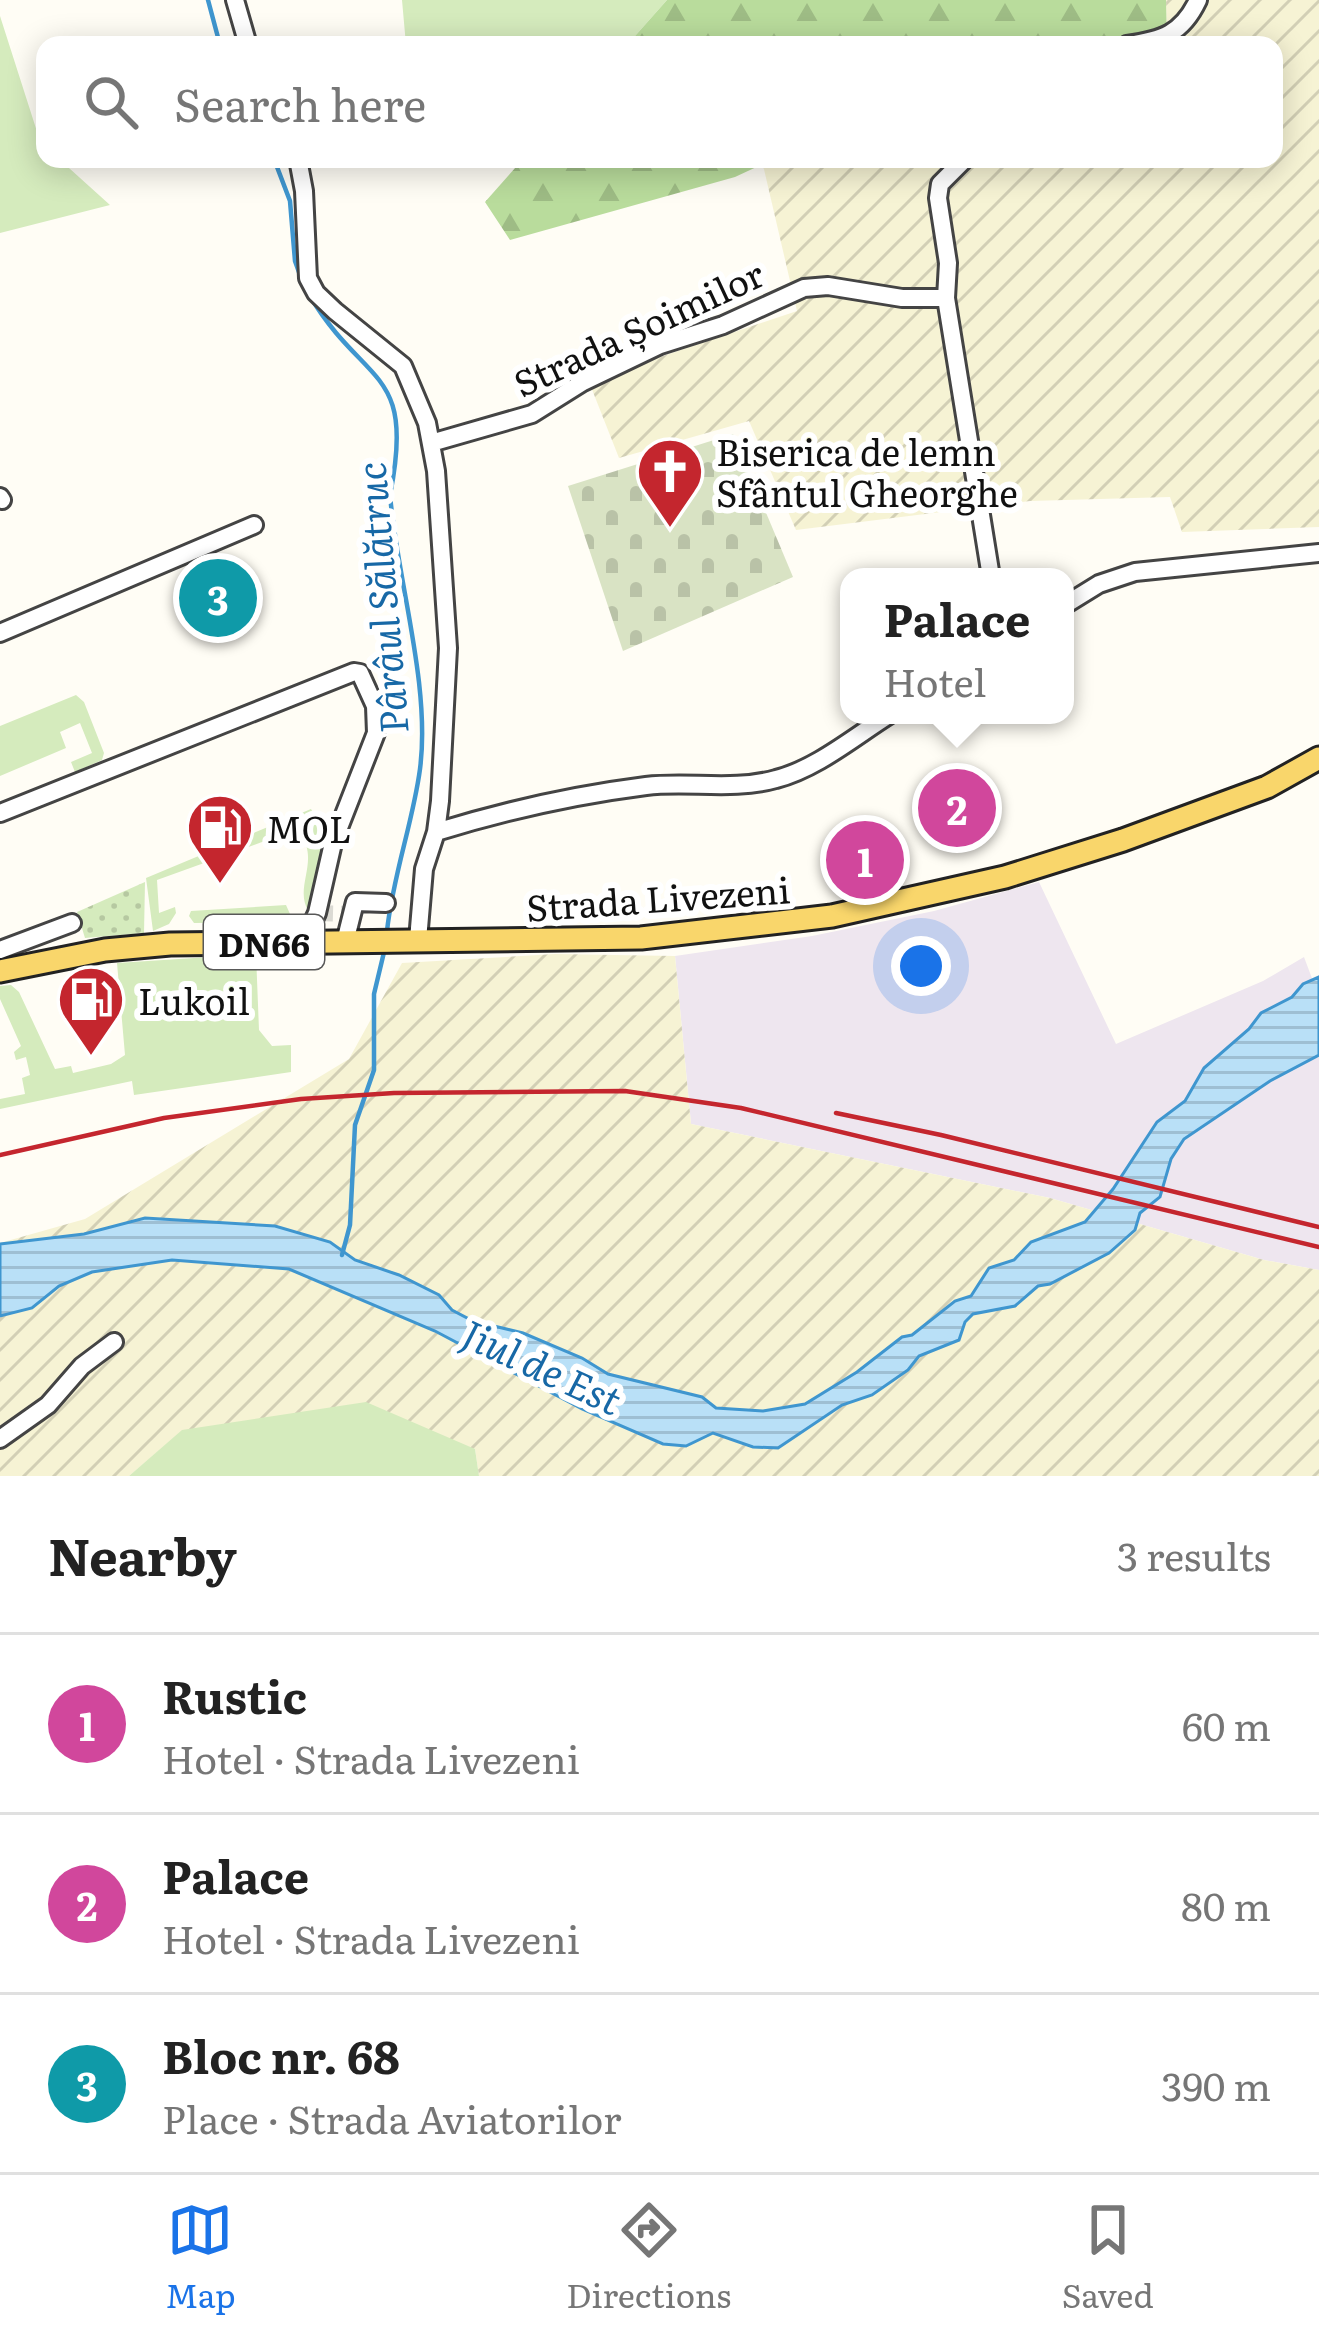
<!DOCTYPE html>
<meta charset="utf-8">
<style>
:root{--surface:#fff;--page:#f2f2f2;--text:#222;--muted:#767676;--line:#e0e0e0;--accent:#1a73e8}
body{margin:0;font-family:Literata,serif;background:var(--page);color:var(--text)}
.you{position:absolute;left:921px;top:966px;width:42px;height:42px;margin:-30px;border:9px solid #fff;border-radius:50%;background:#1a73e8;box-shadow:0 0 0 18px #1a73e833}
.badge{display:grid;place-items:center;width:78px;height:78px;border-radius:50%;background:var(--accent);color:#fff;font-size:39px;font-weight:700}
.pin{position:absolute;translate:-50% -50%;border:6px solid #fff;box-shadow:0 3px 12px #0006}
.popup{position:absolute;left:840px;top:568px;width:234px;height:156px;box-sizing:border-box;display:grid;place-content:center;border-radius:24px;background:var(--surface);filter:drop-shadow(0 3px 9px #0005);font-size:39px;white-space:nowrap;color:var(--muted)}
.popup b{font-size:45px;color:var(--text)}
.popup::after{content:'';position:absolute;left:50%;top:100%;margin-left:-24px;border:24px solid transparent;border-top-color:var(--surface)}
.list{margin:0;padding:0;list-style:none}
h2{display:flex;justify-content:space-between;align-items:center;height:156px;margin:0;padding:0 48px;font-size:51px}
h2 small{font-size:39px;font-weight:400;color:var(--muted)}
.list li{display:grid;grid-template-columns:78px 1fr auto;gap:36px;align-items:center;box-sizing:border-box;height:180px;padding:0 48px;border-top:3px solid var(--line)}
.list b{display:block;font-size:45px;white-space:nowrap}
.list p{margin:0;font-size:39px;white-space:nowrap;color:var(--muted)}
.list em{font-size:39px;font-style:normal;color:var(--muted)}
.icon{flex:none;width:66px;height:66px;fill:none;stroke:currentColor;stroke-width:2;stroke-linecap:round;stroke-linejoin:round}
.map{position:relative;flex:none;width:1319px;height:1476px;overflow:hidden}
.search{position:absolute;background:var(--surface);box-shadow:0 6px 30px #0003;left:36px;right:36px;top:36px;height:132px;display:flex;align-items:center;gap:30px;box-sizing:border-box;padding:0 42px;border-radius:24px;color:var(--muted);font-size:45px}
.sheet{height:696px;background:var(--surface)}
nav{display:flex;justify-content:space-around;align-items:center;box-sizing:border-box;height:168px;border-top:3px solid var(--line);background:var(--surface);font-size:33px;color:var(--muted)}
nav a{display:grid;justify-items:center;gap:6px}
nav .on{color:var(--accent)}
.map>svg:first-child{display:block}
</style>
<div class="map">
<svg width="1319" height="1476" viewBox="0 0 1319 1476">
<defs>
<pattern id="farmland-furrows" width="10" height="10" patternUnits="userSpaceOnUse" patternTransform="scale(3)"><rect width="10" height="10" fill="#f6f3d4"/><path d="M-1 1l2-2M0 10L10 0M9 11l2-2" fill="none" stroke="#d2cfb5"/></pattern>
<pattern id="forest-firs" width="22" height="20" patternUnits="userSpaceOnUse" patternTransform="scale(3)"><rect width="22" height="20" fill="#b9dc9c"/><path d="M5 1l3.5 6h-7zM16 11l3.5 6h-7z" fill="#9ebc85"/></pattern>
<pattern id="cemetery-stones" width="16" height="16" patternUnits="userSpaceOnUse" patternTransform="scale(3)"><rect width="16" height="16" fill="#d9e3c4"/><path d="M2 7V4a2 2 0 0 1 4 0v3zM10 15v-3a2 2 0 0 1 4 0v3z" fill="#b9c2a7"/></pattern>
<pattern id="park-dots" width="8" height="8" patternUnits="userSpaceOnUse" patternTransform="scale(3)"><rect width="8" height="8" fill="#d5ebbd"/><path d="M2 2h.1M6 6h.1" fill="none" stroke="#b6c8a1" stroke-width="1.8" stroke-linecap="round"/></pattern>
<pattern id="water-rules" width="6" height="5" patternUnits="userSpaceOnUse" patternTransform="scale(3)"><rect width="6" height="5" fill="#b9e0f7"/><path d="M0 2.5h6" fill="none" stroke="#9ebfd3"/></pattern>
</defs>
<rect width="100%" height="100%" fill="#fffdf5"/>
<path fill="#eee6ef" d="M1039 882 1116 1044 1263 981 1304 957 1319 997V1270L1264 1260 1050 1198 691 1124 675 956 812 936 934 911Z"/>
<path fill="url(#farmland-furrows)" d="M1166 0H1319V527L1182 532 1170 497 1030 501 796 530 749 421 619 458 591 387 651 360 797 311 763 165 774 159H1274V45H1153L1167 43Z
M555 954 675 956 691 1124 1050 1198 1264 1260 1319 1270V1476H479L475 1449 183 1430 129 1476H0V1243L85 1219 349 1059 402 963Z"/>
<path fill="#d5ebbd" d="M402 0H667L627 45H406Z
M0 16 40 141 45 146V159H59L110 205 0 233Z
M76 695 84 702 104 753 102 760 75 772 71 762 92 753 80 723 60 732 66 748 0 776V726Z
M311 809 329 843 309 912C295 891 314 868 306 845L262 842 157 880 159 913 175 907 176 913 169 924 153 931 146 878Z
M286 905 290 914 285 922 194 923 189 916 191 911Z
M256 954 259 1030 272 1046 291 1045V1072L134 1095 132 1081 0 1109V1099L25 1094 22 1078 30 1075 26 1057 16 1060 14 1052 21 1046 0 999V986L11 985 19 992 55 1069 71 1066 73 1073 111 1064 125 1055 117 963Z
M366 1402 475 1449 479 1476H129L182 1430Z"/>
<path fill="url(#forest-firs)" d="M667 0H1166L1167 43 627 45Z
M523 159H774L735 177 510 240 485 202Z"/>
<path fill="url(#cemetery-stones)" d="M733 434 793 577 623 651 568 486Z"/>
<path fill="url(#park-dots)" d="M145 882 144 933 85 938 77 912Z"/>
<path fill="url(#water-rules)" stroke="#3f96cf" stroke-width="3" d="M1319 977V1055L1270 1081 1184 1139 1171 1159 1160 1197 1140 1213 1135 1230 1109 1253 1050 1284 1038 1286 1015 1306 973 1314 965 1322 959 1340 919 1356 908 1370 872 1395 842 1405 778 1448 753 1447 713 1433 686 1446 663 1444 582 1409 435 1331 289 1269 172 1260 92 1272 59 1286 32 1308 0 1316V1244L84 1234 145 1218 275 1226 330 1242 355 1260 399 1275 439 1295 452 1310 473 1321 523 1333 582 1358 608 1374 702 1397 716 1408 763 1411 805 1404 857 1372 902 1337 912 1335 955 1301 971 1296 989 1268 1014 1260 1031 1242 1085 1222 1113 1189 1157 1122 1185 1101 1204 1068 1249 1029 1261 1013 1292 997 1303 984Z"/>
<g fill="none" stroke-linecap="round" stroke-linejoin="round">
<path stroke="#3f96cf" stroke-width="4.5" d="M208 0 220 45
M274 159 290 201 295 261 300 275
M310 296C364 387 416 366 390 495 397 579 431 685 420 769 413 822 393 875 387 931
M342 1255 350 1225 355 1125 374 1070V994L385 948"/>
<path stroke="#dbdad3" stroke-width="16" stroke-dasharray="16 8" stroke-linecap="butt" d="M317 913 353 914"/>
<defs>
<path id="minor" d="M235 0 248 45
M1127 45C1162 40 1182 34 1198 0
M298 159 304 191 308 278 316 293 335 311 403 366 427 423 436 471 448 648 440 801 436 832 424 869 418 940
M965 159 940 184 938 198 948 263 946 298 991 577
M431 443 532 414 583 382 660 345 723 325 804 288 828 286 902 298H946
M0 497 2 500
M1065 605 1099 584 1135 572 1319 553
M0 633 254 525
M0 813 354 672 360 673 375 706 376 733 333 843 317 913 304 941
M436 832C504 811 575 795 646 786 689 781 733 791 776 779 816 769 854 737 889 715
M345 942 355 902 386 903
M0 950 72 923
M0 1439 48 1405 82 1366 114 1342"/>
<path id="major" d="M0 971 105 950 170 944 641 938 832 916 1005 877 1123 840 1267 787 1319 758"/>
</defs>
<use href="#minor" stroke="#444" stroke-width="22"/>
<use href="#major" stroke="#222" stroke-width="27"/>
<use href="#minor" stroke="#fff" stroke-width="16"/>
<use href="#major" stroke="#f9d66b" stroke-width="21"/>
<path stroke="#c4262e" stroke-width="4.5" d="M836 1113 941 1135 1319 1227
M0 1155 164 1118 301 1099 394 1093 625 1091 741 1108 1319 1247"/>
</g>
<defs>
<symbol id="church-pin" viewBox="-11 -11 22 30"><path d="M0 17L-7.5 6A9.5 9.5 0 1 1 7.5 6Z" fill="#c4262e" stroke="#fff"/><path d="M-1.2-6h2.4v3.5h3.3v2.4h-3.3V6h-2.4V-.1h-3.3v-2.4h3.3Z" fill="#fff"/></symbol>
<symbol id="fuel-pin" viewBox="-11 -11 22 30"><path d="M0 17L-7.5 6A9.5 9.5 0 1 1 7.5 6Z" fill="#c4262e" stroke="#fff"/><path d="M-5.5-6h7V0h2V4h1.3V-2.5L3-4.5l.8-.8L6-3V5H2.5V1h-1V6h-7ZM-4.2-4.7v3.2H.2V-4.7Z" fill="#fff"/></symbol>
</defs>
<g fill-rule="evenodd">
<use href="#church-pin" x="632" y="433" width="76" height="104"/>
<use href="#fuel-pin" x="182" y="789" width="76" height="104"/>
<use href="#fuel-pin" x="53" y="961" width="76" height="104"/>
</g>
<g text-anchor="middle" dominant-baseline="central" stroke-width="12" stroke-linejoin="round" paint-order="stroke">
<rect fill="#fff" stroke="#585858" stroke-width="3" x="204" y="915" width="120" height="54" rx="9"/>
<g font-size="33" font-weight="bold" fill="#111">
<text x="264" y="942">DN66</text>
</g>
<g font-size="36" fill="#111" stroke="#fff">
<text transform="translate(638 327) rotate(-25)">Strada Șoimilor</text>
<text transform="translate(658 897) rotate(-4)">Strada Livezeni</text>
</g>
<g font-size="36" fill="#111" stroke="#fff" text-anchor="start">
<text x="716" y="450">Biserica de lemn<tspan x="716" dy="41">Sfântul Gheorghe</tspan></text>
<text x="266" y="827">MOL</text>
<text x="138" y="999">Lukoil</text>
</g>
<g font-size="39" font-style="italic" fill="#1768a6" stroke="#fff">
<text transform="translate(380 598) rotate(-95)">Pârâul Sălătruc</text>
<text transform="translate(543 1365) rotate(25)">Jiul de Est</text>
</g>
</g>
</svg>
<div class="you"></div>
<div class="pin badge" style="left:865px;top:860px;background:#d1479c">1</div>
<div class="pin badge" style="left:957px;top:808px;background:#d1479c">2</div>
<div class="popup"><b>Palace</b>Hotel</div>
<div class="pin badge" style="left:218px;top:598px;background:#0f9aa8">3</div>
<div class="search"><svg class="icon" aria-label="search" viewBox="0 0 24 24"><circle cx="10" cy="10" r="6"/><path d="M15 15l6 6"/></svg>Search here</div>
</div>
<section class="sheet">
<h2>Nearby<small>3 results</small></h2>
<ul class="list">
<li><span class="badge" style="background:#d1479c">1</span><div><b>Rustic</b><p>Hotel · Strada Livezeni</p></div><em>60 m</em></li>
<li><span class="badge" style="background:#d1479c">2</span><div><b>Palace</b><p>Hotel · Strada Livezeni</p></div><em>80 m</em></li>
<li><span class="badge" style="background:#0f9aa8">3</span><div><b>Bloc nr. 68</b><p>Place · Strada Aviatorilor</p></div><em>390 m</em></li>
</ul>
</section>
<nav>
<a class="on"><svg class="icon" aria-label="map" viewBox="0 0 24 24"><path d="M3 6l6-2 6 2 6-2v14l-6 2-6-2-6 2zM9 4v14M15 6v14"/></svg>Map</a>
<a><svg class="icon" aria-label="directions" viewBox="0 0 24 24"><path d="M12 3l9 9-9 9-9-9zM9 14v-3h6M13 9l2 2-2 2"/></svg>Directions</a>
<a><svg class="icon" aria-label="saved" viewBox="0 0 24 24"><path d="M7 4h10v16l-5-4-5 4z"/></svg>Saved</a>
</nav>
